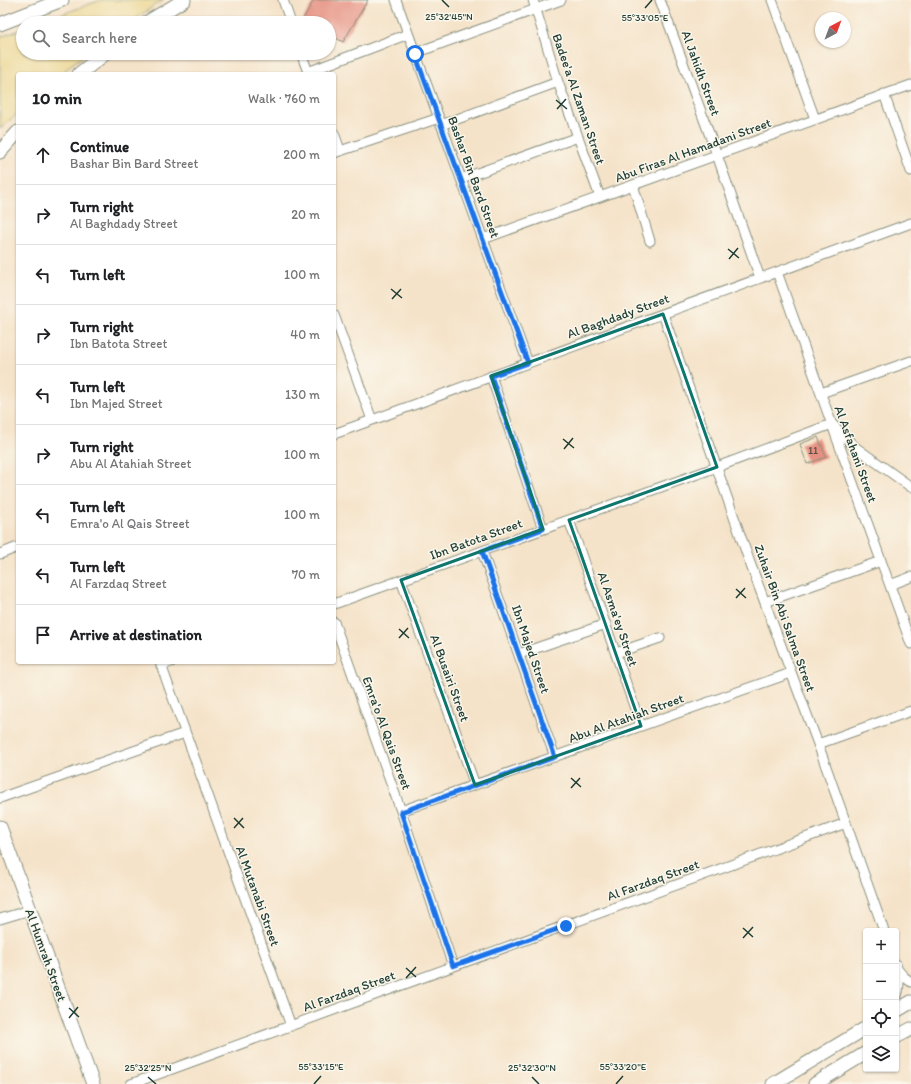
<!DOCTYPE html>
<meta charset="utf-8">
<style>
:root{--surface:#fff;--page:#f2f2f2;--text:#202124;--muted:#757577;--line:#e0e0e0}
body{margin:0;font-family:Itim,sans-serif;background:var(--page);color:var(--text)}
.controls{position:absolute;right:12px;bottom:12px;display:grid;overflow:hidden;border-radius:4px;box-shadow:0 1px 3px #0004}
.controls button{width:36px;height:36px;display:grid;place-items:center;padding:0;border:0;border-bottom:1px solid var(--line);background:var(--surface);color:var(--text);font:20px sans-serif}
.compass{position:absolute;left:815px;top:12px;width:36px;height:36px;border-radius:50%;background:var(--surface);box-shadow:0 1px 3px #0004;rotate:41deg}
.stop{position:absolute;width:12px;height:12px;margin:-9px;border:3px solid #1a73e8;border-radius:50%;background:#fff}
.stop.end{background:#1a73e8;border-color:#fff;box-shadow:0 1px 4px #0008}
.list{margin:0;padding:0;list-style:none}
h2{display:flex;justify-content:space-between;align-items:center;height:52px;margin:0;padding:0 16px;font-size:17px}
h2 small{font-size:13px;font-weight:400;color:var(--muted)}
.list li{display:grid;grid-template-columns:26px 1fr auto;gap:12px;align-items:center;box-sizing:border-box;height:60px;padding:0 16px;border-top:1px solid var(--line)}
.list b{display:block;font-size:15px;white-space:nowrap}
.list p{margin:0;font-size:13px;white-space:nowrap;color:var(--muted)}
.list em{font-size:13px;font-style:normal;color:var(--muted)}
.icon{flex:none;width:22px;height:22px;fill:none;stroke:currentColor;stroke-width:2;stroke-linecap:round;stroke-linejoin:round}
.map{position:relative;flex:none;width:911px;height:1084px;overflow:hidden}
.search{position:absolute;background:var(--surface);box-shadow:0 1px 3px #0004;left:16px;top:16px;width:320px;height:44px;display:flex;align-items:center;gap:10px;box-sizing:border-box;padding:0 14px;border-radius:22px;color:var(--muted);font-size:15px}
.panel{position:absolute;background:var(--surface);box-shadow:0 1px 3px #0004;left:16px;top:72px;width:320px;height:592px;border-radius:4px}
.map>svg:first-child{display:block}
</style>
<div class="map">
<svg width="911" height="1084" viewBox="0 0 911 1084">
<rect width="100%" height="100%" fill="#fbf7ec"/>
<filter id="ink" filterUnits="userSpaceOnUse"><feTurbulence type="fractalNoise" baseFrequency=".025" numOctaves="2"/><feDisplacementMap in="SourceGraphic" scale="8" xChannelSelector="R" yChannelSelector="G"/><feConvolveMatrix kernelMatrix="1 2 1 2 8 2 1 2 1" color-interpolation-filters="sRGB"/></filter>
<filter id="wash" filterUnits="userSpaceOnUse"><feTurbulence type="fractalNoise" baseFrequency=".012" numOctaves="4" result="noise"/><feDisplacementMap in="SourceGraphic" scale="16" xChannelSelector="R" yChannelSelector="G"/><feGaussianBlur stdDeviation="0.9" result="paint"/><feColorMatrix in="noise" values="0 0 0 0 0 0 0 0 0 0 0 0 0 0 0 0 0 1.4 0 .05"/><feComposite in="paint" operator="in"/></filter>
<g filter="url(#wash)">
<rect width="100%" height="100%" fill="#f5e3c9"/>
<path fill="#eeda9e" stroke="#868c69" d="M101 0H164L155 5 130 23H38Z
M23 29V53H88L72 64 61 74H18V113L0 129V37Z"/>
<g id="blocks">
<path fill="#e58e7f" d="M314 0H368L343 42 329 34V23H311L303 19Z
M818 437 826 457 807 464 800 444Z"/>
</g>
</g>
<g filter="url(#ink)">
<use href="#blocks" fill-opacity="0" stroke="#8a907e" stroke-width="1"/>
<g fill="none" stroke-linecap="round" stroke-linejoin="round">
<defs>
<path id="street" d="M283 0 291 23
M396 0 528 363
M533 0 558 82 600 197
M660 0 717 155 760 278
M772 0 815 119
M301 53 308 72 408 34
M415 53 561 0
M884 94 911 171
M441 125 558 82
M334 133 340 150
M334 153 439 118
M461 179 578 137
M633 185 650 241
M483 239 911 85
M777 272 911 644
M663 314 750 563 818 744 884 931
M334 315 372 420
M491 376 543 529
M821 393 911 361
M334 434 911 223
M569 520 641 726
M482 551 555 757
M0 554 18 547
M401 580 475 785
M890 585 911 577
M765 602 881 561
M334 604 717 467 832 424 855 447 911 487
M334 622 401 811 453 966
M616 653 660 638
M519 654 606 624
M160 662 291 1026
M161 666 171 662
M818 744 911 711
M0 798 185 733
M401 811 791 673
M0 919 30 910
M896 964C900 976 900 988 896 999
M898 970 903 976 911 982
M131 1084 846 823"/>
<path id="secondary" d="M146 23 184 0
M0 24 62 0
M79 74 106 53
M0 152 18 132
M0 827 93 1084
M896 1011 911 1002
M896 1037 911 1029
M773 1084 866 1028
M815 1084 866 1053"/>
</defs>
<use href="#street" stroke="#8a907e" stroke-width="11"/>
<use href="#secondary" stroke="#8a907e" stroke-width="15"/>
<use href="#street" stroke="#fff" stroke-width="9"/>
<use href="#secondary" stroke="#fff" stroke-width="13"/>
</g>
</g>
<g fill="none" stroke-linecap="round" stroke-linejoin="round" filter="url(#ink)">
<path stroke="#1a73e8" stroke-width="5" d="M415 54 528 363 491 376 543 529 482 551 555 757 401 812 453 966 566 926"/>
</g>
<path fill="none" stroke="#0f766e" stroke-width="3" stroke-linejoin="round" d="M663 314 717 467 569 520 641 726 475 785 401 580 543 529 491 376Z"/>
<path fill="none" stroke="#1f3d34" stroke-width="1.5" d="M442 0 449 7M645 8 652 0M556 100 567 109M557 109 566 99M728 249 739 258M729 259 738 248M391 289 402 298M392 299 401 289M563 439 574 448M564 449 573 438M736 589 746 598M736 598 745 588M399 629 409 638M399 638 408 628M571 778 581 787M571 788 580 778M234 818 244 828M234 828 243 818M743 928 753 937M743 938 753 927M406 968 416 977M406 978 416 967M69 1008 79 1017M69 1018 78 1007M148 1077 156 1084M532 1077 539 1084M314 1084 321 1076M616 1084 623 1076"/>
<g text-anchor="middle" dominant-baseline="central" stroke-width="3" stroke-linejoin="round" paint-order="stroke">
<g font-size="11" fill="#505147">
<text x="813" y="450">11</text>
</g>
<g font-size="13" fill="#1f3d34" stroke="#fbf7ec">
<text transform="translate(701 73) rotate(70)">Al Jahidh Street</text>
<text transform="translate(579 99) rotate(71)">Badee'a Al Zaman Street</text>
<text transform="translate(693 150) rotate(-20)">Abu Firas Al Hamadani Street</text>
<text transform="translate(474 177) rotate(70)">Bashar Bin Bard Street</text>
<text transform="translate(618 316) rotate(-20)">Al Baghdady Street</text>
<text transform="translate(856 454) rotate(70)">Al Asfahani Street</text>
<text transform="translate(476 539) rotate(-20)">Ibn Batota Street</text>
<text transform="translate(785 618) rotate(70)">Zuhair Bin Abi Salma Street</text>
<text transform="translate(618 619) rotate(71)">Al Asma'ey Street</text>
<text transform="translate(531 649) rotate(71)">Ibn Majed Street</text>
<text transform="translate(450 678) rotate(70)">Al Busairi Street</text>
<text transform="translate(626 718) rotate(-20)">Abu Al Atahiah Street</text>
<text transform="translate(387 733) rotate(70)">Emra'o Al Qais Street</text>
<text transform="translate(653 880) rotate(-20)">Al Farzdaq Street</text>
<text transform="translate(258 896) rotate(70)">Al Mutanabi Street</text>
<text transform="translate(46 955) rotate(70)">Al Humrah Street</text>
<text transform="translate(349 991) rotate(-20)">Al Farzdaq Street</text>
</g>
</g>
<g font-size="10" text-anchor="middle" fill="#1f3d34" stroke="#fbf7ec" stroke-width="3" stroke-linejoin="round" paint-order="stroke">
<text x="449" y="20">25°32'45"N</text>
<text x="645" y="21">55°33'05"E</text>
<text x="321" y="1070">55°33'15"E</text>
<text x="623" y="1070">55°33'20"E</text>
<text x="148" y="1071">25°32'25"N</text>
<text x="532" y="1071">25°32'30"N</text>
</g>
</svg>
<div class="controls">
<button>+</button>
<button>−</button>
<button><svg class="icon" aria-label="locate" viewBox="0 0 24 24"><circle cx="12" cy="12" r="6"/><path d="M12 2v4M12 18v4M2 12h4M18 12h4"/></svg></button>
<button><svg class="icon" aria-label="layers" viewBox="0 0 24 24"><path d="M12 4l9 5-9 5-9-5zM3 14l9 5 9-5"/></svg></button>
</div>
<svg class="compass" viewBox="-18 -18 36 36"><path d="M0-13l5 13h-10z" fill="#e53935"/><path d="M0 13l5-13h-10z" fill="#757577"/></svg>
<div class="stop" style="left:415px;top:54px"></div>
<div class="stop end" style="left:566px;top:926px"></div>
<div class="search"><svg class="icon" aria-label="search" viewBox="0 0 24 24"><circle cx="10" cy="10" r="6"/><path d="M15 15l6 6"/></svg>Search here</div>
<section class="panel">
<h2>10 min<small>Walk · 760 m</small></h2>
<ul class="list">
<li><svg class="icon" aria-label="ahead" viewBox="0 0 24 24"><path d="M12 20V5M6 11l6-6 6 6"/></svg><div><b>Continue</b><p>Bashar Bin Bard Street</p></div><em>200 m</em></li>
<li><svg class="icon" aria-label="right" viewBox="0 0 24 24"><path d="M7 20v-9h11M14 6l5 5-5 5"/></svg><div><b>Turn right</b><p>Al Baghdady Street</p></div><em>20 m</em></li>
<li><svg class="icon" aria-label="left" viewBox="0 0 24 24"><path d="M17 20v-9H6M10 6l-5 5 5 5"/></svg><div><b>Turn left</b></div><em>100 m</em></li>
<li><svg class="icon" aria-label="right" viewBox="0 0 24 24"><path d="M7 20v-9h11M14 6l5 5-5 5"/></svg><div><b>Turn right</b><p>Ibn Batota Street</p></div><em>40 m</em></li>
<li><svg class="icon" aria-label="left" viewBox="0 0 24 24"><path d="M17 20v-9H6M10 6l-5 5 5 5"/></svg><div><b>Turn left</b><p>Ibn Majed Street</p></div><em>130 m</em></li>
<li><svg class="icon" aria-label="right" viewBox="0 0 24 24"><path d="M7 20v-9h11M14 6l5 5-5 5"/></svg><div><b>Turn right</b><p>Abu Al Atahiah Street</p></div><em>100 m</em></li>
<li><svg class="icon" aria-label="left" viewBox="0 0 24 24"><path d="M17 20v-9H6M10 6l-5 5 5 5"/></svg><div><b>Turn left</b><p>Emra'o Al Qais Street</p></div><em>100 m</em></li>
<li><svg class="icon" aria-label="left" viewBox="0 0 24 24"><path d="M17 20v-9H6M10 6l-5 5 5 5"/></svg><div><b>Turn left</b><p>Al Farzdaq Street</p></div><em>70 m</em></li>
<li><svg class="icon" aria-label="arrive" viewBox="0 0 24 24"><path d="M6 21V4h12l-3 4 3 4H6"/></svg><div><b>Arrive at destination</b></div></li>
</ul>
</section>
</div>
